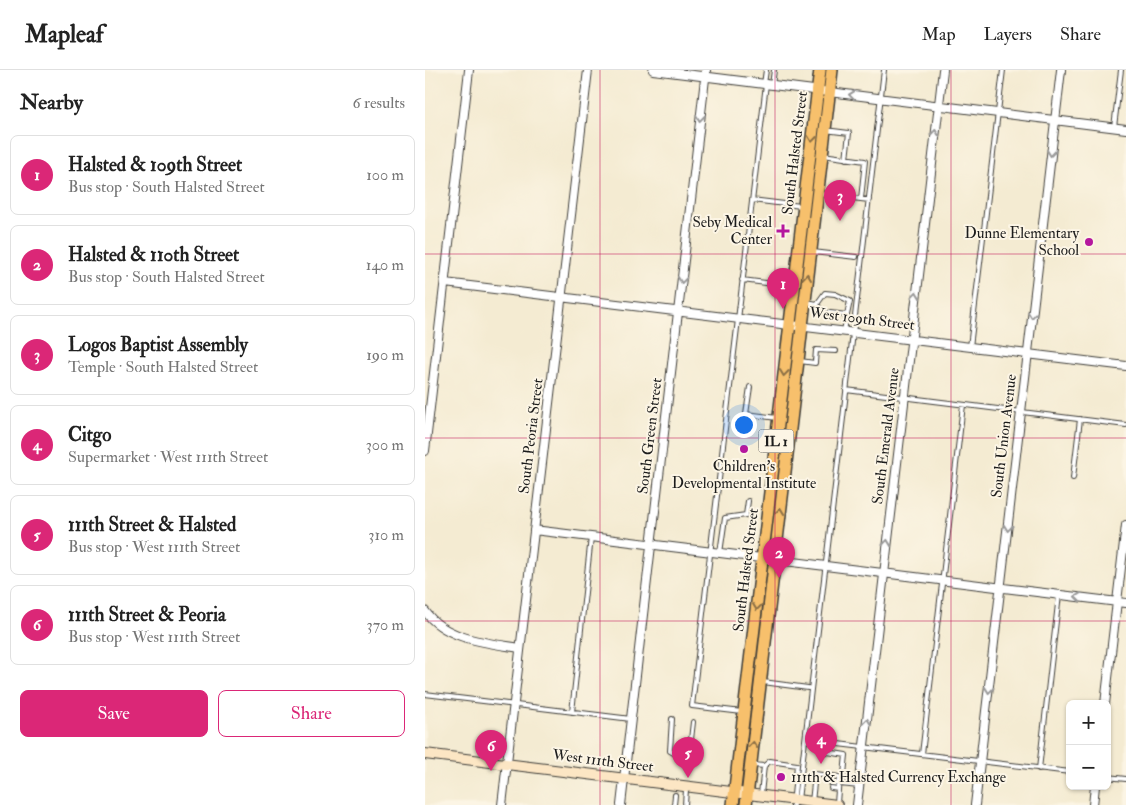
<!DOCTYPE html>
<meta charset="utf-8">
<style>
:root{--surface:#fff;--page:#f2f2f2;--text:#222;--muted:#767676;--line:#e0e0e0;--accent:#db2777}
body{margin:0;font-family:"IM FELL Double Pica",serif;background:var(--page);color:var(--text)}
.controls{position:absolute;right:15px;bottom:15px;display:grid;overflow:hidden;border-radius:8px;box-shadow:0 1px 4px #0004}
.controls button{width:45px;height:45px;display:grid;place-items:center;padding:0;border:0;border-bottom:1px solid var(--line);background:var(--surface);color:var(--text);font:25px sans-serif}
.you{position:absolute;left:318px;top:354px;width:18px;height:18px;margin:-12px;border:4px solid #fff;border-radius:50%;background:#1a73e8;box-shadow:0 0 0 8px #1a73e833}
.badge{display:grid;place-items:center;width:32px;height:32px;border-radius:50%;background:var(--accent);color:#fff;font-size:16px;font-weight:700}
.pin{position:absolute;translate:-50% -41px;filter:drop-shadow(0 1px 2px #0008)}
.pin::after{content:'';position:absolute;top:26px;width:18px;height:15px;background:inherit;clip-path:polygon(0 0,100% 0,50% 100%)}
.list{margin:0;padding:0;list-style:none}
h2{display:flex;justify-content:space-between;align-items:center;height:65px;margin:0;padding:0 20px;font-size:21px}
h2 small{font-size:16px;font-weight:400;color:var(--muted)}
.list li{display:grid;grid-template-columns:32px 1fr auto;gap:15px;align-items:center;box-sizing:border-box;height:80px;margin:0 10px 10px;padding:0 10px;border:1px solid var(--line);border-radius:8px}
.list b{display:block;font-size:19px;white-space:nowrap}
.list p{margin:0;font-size:16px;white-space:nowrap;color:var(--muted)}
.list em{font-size:16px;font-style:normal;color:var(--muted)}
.actions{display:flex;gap:10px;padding:15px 20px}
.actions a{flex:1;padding:11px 0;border:1px solid var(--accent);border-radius:8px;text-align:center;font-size:18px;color:var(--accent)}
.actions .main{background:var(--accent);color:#fff}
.map{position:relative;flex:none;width:701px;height:735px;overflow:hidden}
header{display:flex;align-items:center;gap:30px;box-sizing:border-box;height:70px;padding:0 25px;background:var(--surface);border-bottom:1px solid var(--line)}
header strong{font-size:24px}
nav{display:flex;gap:28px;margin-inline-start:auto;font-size:18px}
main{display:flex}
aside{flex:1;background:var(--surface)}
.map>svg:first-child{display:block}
</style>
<header>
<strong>Mapleaf</strong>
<nav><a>Map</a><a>Layers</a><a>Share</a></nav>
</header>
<main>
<aside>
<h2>Nearby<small>6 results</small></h2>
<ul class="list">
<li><span class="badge">1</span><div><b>Halsted &amp; 109th Street</b><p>Bus stop · South Halsted Street</p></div><em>100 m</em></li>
<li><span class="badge">2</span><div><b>Halsted &amp; 110th Street</b><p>Bus stop · South Halsted Street</p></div><em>140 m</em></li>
<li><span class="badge">3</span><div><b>Logos Baptist Assembly</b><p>Temple · South Halsted Street</p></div><em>190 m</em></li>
<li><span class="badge">4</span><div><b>Citgo</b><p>Supermarket · West 111th Street</p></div><em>300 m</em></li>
<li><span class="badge">5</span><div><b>111th Street &amp; Halsted</b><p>Bus stop · West 111th Street</p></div><em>310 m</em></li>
<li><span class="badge">6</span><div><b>111th Street &amp; Peoria</b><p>Bus stop · West 111th Street</p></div><em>370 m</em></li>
</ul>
<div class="actions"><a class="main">Save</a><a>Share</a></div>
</aside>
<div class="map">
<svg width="701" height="735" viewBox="0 0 701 735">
<rect width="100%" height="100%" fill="#fcf5e5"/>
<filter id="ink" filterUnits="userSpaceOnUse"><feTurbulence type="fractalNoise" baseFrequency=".02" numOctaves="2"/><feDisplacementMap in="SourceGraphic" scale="10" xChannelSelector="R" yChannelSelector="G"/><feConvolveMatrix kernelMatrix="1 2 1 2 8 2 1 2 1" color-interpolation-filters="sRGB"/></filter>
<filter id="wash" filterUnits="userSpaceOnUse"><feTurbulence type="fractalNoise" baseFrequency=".0096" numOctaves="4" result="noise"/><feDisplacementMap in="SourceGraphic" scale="20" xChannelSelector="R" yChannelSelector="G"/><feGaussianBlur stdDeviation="1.12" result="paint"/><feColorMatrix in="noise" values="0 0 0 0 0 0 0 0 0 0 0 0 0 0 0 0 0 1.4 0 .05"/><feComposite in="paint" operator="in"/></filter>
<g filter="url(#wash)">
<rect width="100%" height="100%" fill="#f4ebd2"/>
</g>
<g filter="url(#ink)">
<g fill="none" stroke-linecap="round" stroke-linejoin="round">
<defs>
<path id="lane" d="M339 14 341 0
M347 15 349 0
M689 57 696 0
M400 60 424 63 421 89
M398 85 440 91 436 129
M394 124 444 130
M327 130 376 136
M388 182 431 187
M317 210 349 214
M382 232 392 234 397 242 422 245 419 261
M392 234 400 223 410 224 425 231 422 245
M545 277 578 0
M375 291 390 293 391 280 411 281
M325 317 321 344 352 348
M421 320 701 355
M648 408 655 349
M295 483 300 448 321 445 323 431
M338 612 383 618
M0 624 206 649
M147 642 166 467
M317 642 267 636 341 14
M247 649 245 681 252 685 264 687 268 652
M380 670 645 702
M396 681 421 685 418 714
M497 684 538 335
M328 695 339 696 345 691 372 695 368 735
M614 699 634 525
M407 706 414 707 412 733
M682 707 701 709
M406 713 434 716
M406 718 413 719
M336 724 339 696
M373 730 459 0
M387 732 390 704 397 705
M249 735 250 725
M260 735 261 719"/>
<path id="street" d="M228 0 701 59
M20 213 701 296
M0 381 44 0
M109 460 701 533
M0 541C20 570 64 573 95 578
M680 634 701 455
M77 735 163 0
M196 735 281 0
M432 735 518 0
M550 735 636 0
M668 735 670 716"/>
<path id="secondary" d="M0 684 412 735"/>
<path id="primary" d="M308 735 395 0
M321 735 407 0"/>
</defs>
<use href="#lane" stroke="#3c3b37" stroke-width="6"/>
<use href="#street" stroke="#3c3b37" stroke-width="10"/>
<use href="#secondary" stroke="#3c3b37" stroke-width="12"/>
<use href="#primary" stroke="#3c3b37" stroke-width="14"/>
<use href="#lane" stroke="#fff" stroke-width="4"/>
<use href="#street" stroke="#fff" stroke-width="8"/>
<use href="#secondary" stroke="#fce6c4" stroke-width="10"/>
<use href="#primary" stroke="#f7c06c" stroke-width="11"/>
</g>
<defs><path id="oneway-chevron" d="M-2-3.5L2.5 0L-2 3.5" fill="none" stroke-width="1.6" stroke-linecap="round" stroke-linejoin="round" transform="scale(1.25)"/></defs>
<g stroke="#999">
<use href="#oneway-chevron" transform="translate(427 25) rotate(-173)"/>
<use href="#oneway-chevron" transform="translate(275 48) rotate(97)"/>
<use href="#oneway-chevron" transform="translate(510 63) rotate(-83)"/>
<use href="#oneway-chevron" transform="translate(626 83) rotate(97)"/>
<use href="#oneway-chevron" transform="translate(257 210) rotate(97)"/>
<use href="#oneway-chevron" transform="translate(491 225) rotate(-83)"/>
<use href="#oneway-chevron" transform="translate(607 245) rotate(97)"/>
<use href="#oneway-chevron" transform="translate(583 458) rotate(97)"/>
<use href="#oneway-chevron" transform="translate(462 473) rotate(-83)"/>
<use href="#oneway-chevron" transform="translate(653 527) rotate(-173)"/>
<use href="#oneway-chevron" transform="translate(564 620) rotate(97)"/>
<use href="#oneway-chevron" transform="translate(442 652) rotate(-83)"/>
</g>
<g stroke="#8a6e44">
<use href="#oneway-chevron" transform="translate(387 69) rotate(97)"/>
<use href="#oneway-chevron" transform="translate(382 207) rotate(-83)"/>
<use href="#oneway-chevron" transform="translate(359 303) rotate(97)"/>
<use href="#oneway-chevron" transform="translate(355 441) rotate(-83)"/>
<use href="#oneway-chevron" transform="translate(332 537) rotate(97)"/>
<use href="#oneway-chevron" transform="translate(328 675) rotate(-83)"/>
</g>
</g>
<path fill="none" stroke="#c2185b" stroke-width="1" stroke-opacity="0.55" d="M175 0V735M350 0V735M526 0V735M0 184H701M0 368H701M0 551H701"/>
<g fill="#b5179e" stroke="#fcf5e5" stroke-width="2">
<path d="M355.5 153.5h5v5h5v5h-5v5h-5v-5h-5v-5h5z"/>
<circle cx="664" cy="172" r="5"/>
<circle cx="319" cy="379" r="5"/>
<circle cx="356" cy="707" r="5"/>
</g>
<g text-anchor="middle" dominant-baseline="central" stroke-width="4" stroke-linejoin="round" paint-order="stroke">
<rect fill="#fcf5e5" stroke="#5f5d58" stroke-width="1" x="333.5" y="359.5" width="35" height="23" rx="4"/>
<g font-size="14" font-weight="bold" fill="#1c1c1c">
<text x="351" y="371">IL 1</text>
</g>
<g font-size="15" fill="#1c1c1c" stroke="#fcf5e5">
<text transform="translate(370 83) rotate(-83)">South Halsted Street</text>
<text transform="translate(437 249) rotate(7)">West 109th Street</text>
<text transform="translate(106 366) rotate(-83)">South Peoria Street</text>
<text transform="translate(225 366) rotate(-83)">South Green Street</text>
<text transform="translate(461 366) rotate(-83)">South Emerald Avenue</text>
<text transform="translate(579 366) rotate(-83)">South Union Avenue</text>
<text transform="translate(321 500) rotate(-83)">South Halsted Street</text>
<text transform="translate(178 691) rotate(7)">West 111th Street</text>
</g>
<g font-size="15" fill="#1c1c1c" stroke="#fcf5e5" text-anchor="end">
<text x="347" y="152">Seby Medical<tspan x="347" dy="17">Center</tspan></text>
<text x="654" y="163">Dunne Elementary<tspan x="654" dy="17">School</tspan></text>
<text x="319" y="396" text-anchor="middle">Children's<tspan x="319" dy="17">Developmental Institute</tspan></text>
<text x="366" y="707" text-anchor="start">111th &amp; Halsted Currency Exchange</text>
</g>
</g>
</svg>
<div class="controls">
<button>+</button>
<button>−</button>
</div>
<div class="you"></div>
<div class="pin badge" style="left:358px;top:239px">1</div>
<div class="pin badge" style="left:354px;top:508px">2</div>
<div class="pin badge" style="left:415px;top:151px">3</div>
<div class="pin badge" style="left:396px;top:694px">4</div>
<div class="pin badge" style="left:263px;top:708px">5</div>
<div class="pin badge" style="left:66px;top:701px">6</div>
</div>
</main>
